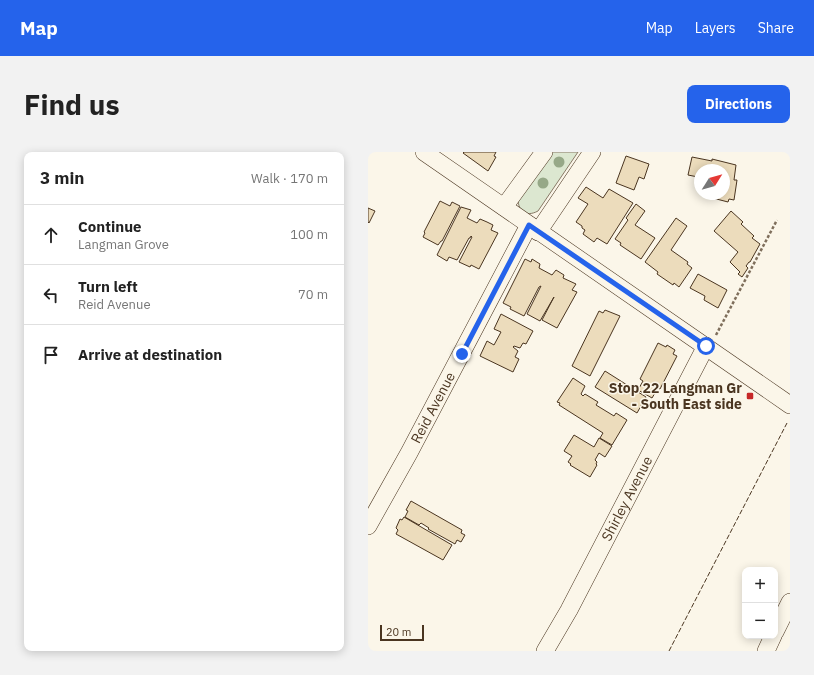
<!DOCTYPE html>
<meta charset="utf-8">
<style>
:root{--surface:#fff;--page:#f2f2f2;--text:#222;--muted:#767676;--line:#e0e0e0;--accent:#2563eb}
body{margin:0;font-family:"IBM Plex Sans",sans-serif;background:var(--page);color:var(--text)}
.controls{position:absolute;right:12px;bottom:12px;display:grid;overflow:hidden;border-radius:8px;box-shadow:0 2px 10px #0003}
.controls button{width:36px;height:36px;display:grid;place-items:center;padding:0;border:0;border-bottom:1px solid var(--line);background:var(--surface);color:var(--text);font:20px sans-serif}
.compass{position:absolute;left:326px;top:12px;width:36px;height:36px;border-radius:50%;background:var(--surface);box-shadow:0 2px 10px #0003;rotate:53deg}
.scale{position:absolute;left:12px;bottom:10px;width:44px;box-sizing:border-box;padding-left:4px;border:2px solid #4a3520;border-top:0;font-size:11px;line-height:14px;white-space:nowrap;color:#4a3520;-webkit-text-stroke:3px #fbf6e9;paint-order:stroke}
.stop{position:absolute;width:12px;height:12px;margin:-9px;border:3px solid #2563eb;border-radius:50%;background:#fff}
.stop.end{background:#2563eb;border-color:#fff;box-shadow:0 1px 4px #0008}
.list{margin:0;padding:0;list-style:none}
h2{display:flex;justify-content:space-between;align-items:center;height:52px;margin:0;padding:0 16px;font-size:17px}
h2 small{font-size:13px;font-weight:400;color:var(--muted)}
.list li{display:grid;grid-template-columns:26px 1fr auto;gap:12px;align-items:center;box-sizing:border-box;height:60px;padding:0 16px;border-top:1px solid var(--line)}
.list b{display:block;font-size:15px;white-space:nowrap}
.list p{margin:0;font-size:13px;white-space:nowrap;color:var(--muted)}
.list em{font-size:13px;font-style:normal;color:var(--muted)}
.icon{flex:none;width:22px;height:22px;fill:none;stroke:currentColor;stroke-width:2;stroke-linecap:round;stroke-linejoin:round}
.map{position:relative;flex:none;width:422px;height:499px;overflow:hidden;border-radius:8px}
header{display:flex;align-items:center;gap:24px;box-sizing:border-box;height:56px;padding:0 20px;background:var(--accent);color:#fff}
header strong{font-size:19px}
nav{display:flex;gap:22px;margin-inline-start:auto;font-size:14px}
.intro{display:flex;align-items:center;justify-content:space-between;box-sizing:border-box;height:96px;padding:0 24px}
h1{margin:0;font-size:28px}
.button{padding:10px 18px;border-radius:8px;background:var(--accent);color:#fff;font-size:14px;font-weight:700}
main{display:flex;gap:24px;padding:0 24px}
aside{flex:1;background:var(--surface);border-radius:8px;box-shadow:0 2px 10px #0003}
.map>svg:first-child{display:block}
</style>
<header>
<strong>Map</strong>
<nav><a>Map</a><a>Layers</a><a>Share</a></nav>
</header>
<div class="intro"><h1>Find us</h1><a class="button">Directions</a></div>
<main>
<aside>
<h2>3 min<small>Walk · 170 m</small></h2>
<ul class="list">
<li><svg class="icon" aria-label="ahead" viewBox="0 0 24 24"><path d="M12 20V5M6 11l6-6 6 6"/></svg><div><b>Continue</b><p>Langman Grove</p></div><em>100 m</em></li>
<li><svg class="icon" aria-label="left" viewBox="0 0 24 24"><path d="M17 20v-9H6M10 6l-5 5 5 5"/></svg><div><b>Turn left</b><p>Reid Avenue</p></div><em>70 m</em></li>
<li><svg class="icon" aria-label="arrive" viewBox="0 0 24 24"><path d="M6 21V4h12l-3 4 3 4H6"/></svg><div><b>Arrive at destination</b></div></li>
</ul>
</aside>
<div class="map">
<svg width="422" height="499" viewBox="0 0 422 499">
<rect width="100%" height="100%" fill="#fbf6e9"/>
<path fill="#dce7d0" stroke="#887966" d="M180 0H210L170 59C157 66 149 58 150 44Z"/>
<path fill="#ecdcbc" stroke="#4a3520" d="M96 0H128L126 4 128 5 120 19 95 1Z
M258 4 281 12 276 27 271 25 266 38 248 31Z
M324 5 344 9V7L368 13 366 28H369L366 48 361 47 360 50 337 44V42H356V18H332V29L330 28V25L320 23Z
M218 35 235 46 241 37 265 51 239 92 229 86 226 90 215 82 217 78 214 76V74L208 70 220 52 210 46Z
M72 49 82 54 84 50 92 54 74 89H73L70 93 55 85 57 81 56 80Z
M268 52 277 59 267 73 287 86 273 107 252 93 253 91 247 87 260 68 258 66Z
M93 55 103 58 99 66 109 71 112 67 119 70 125 73 123 78 130 81 111 117 103 113 102 115 91 110 104 85 103 84 102 86H101L89 108 81 105 79 109 69 103Z
M0 56 7 59 1 71 0 70Z
M363 59 375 70 373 72 386 84 384 86 392 92 382 110H381L378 114 380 116 374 125 370 122 372 120 362 110 370 100 346 79Z
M308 66 319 74 303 98 320 110 319 112 324 116 311 135 306 131 305 133 289 122 290 120 277 110Z
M157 107 163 110 164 107 172 112 171 116 184 123 188 118 196 123 195 126 208 132 204 138 209 140 189 176 174 168 186 145 172 169 159 162 173 134 171 135 156 164 142 157 143 155 135 151Z
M330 122 359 138 350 156 336 148 337 144 322 136Z
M237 158 252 164 222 224 204 214 231 159 235 161Z
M133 162 165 179 158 192 155 191 152 196 146 194 145 195 150 199 147 205 151 207 145 220 112 204 119 189 126 193 133 180 126 177Z
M290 191 298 195 299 193 307 198 305 202 309 204 292 237 290 236 284 246 270 238 275 229 272 227Z
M237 219 278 245 269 261 227 235Z
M205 226 217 234 213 242 215 244 217 242 230 250 228 253 246 264 248 261 259 268 244 293 232 286 235 281 191 253 192 251 189 250Z
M206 283 226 295 231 286 244 294 237 305 231 301 227 308 229 310 228 312 229 313 222 325 202 313 203 312 200 310 204 304 196 299Z
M43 349 94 378 93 381 97 383 93 390 89 388 87 392 60 377 61 376 53 371 51 373 37 365 40 359 38 358Z
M36 365 84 393 75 408 28 382 30 378 28 376 32 367 34 368Z"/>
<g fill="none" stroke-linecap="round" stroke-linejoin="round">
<defs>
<g id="minor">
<path d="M56 0 422 253"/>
<path d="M136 55 176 0"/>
<path d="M170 80 224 0"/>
<path id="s1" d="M0 374 41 301 161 73"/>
<path d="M407 480 422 450"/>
<path id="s2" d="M177 499 201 458 338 194"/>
<path d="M398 499 405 484"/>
</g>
</defs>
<use href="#minor" stroke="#4a3520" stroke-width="18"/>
<path stroke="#7f6f5c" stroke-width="2.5" stroke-dasharray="3 2" stroke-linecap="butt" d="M348 183 409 68"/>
<use href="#minor" stroke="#fbf6e9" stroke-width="17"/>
<path stroke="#4a3520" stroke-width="1" stroke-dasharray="5 2" stroke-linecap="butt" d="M301 499 419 271"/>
</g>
<g fill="#96a887">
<circle cx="191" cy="10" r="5.5"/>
<circle cx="175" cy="31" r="5.5"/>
</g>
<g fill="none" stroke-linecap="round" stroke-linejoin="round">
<path stroke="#2563eb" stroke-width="5" d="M94 202 161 73 338 194"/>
</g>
<rect fill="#c62828" stroke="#fbf6e9" stroke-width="1.5" x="378" y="240" width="8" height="8" rx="2"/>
<g text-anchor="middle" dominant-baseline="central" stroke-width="3" stroke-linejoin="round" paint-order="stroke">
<g font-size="14" font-weight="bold" fill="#4a3520" stroke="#fbf6e9" text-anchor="end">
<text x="374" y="236">Stop 22 Langman Gr<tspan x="374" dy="16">- South East side</tspan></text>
</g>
<g font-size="14" fill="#4a3520" stroke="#fbf6e9">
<text stroke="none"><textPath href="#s1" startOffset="135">Reid Avenue</textPath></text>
<text stroke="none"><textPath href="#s2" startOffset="173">Shirley Avenue</textPath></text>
</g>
</g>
</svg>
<div class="controls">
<button>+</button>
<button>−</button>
</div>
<svg class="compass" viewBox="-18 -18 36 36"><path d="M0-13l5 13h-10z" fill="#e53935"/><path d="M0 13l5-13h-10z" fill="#767676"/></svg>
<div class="scale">20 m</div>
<div class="stop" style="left:338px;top:194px"></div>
<div class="stop end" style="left:94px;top:202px"></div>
</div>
</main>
